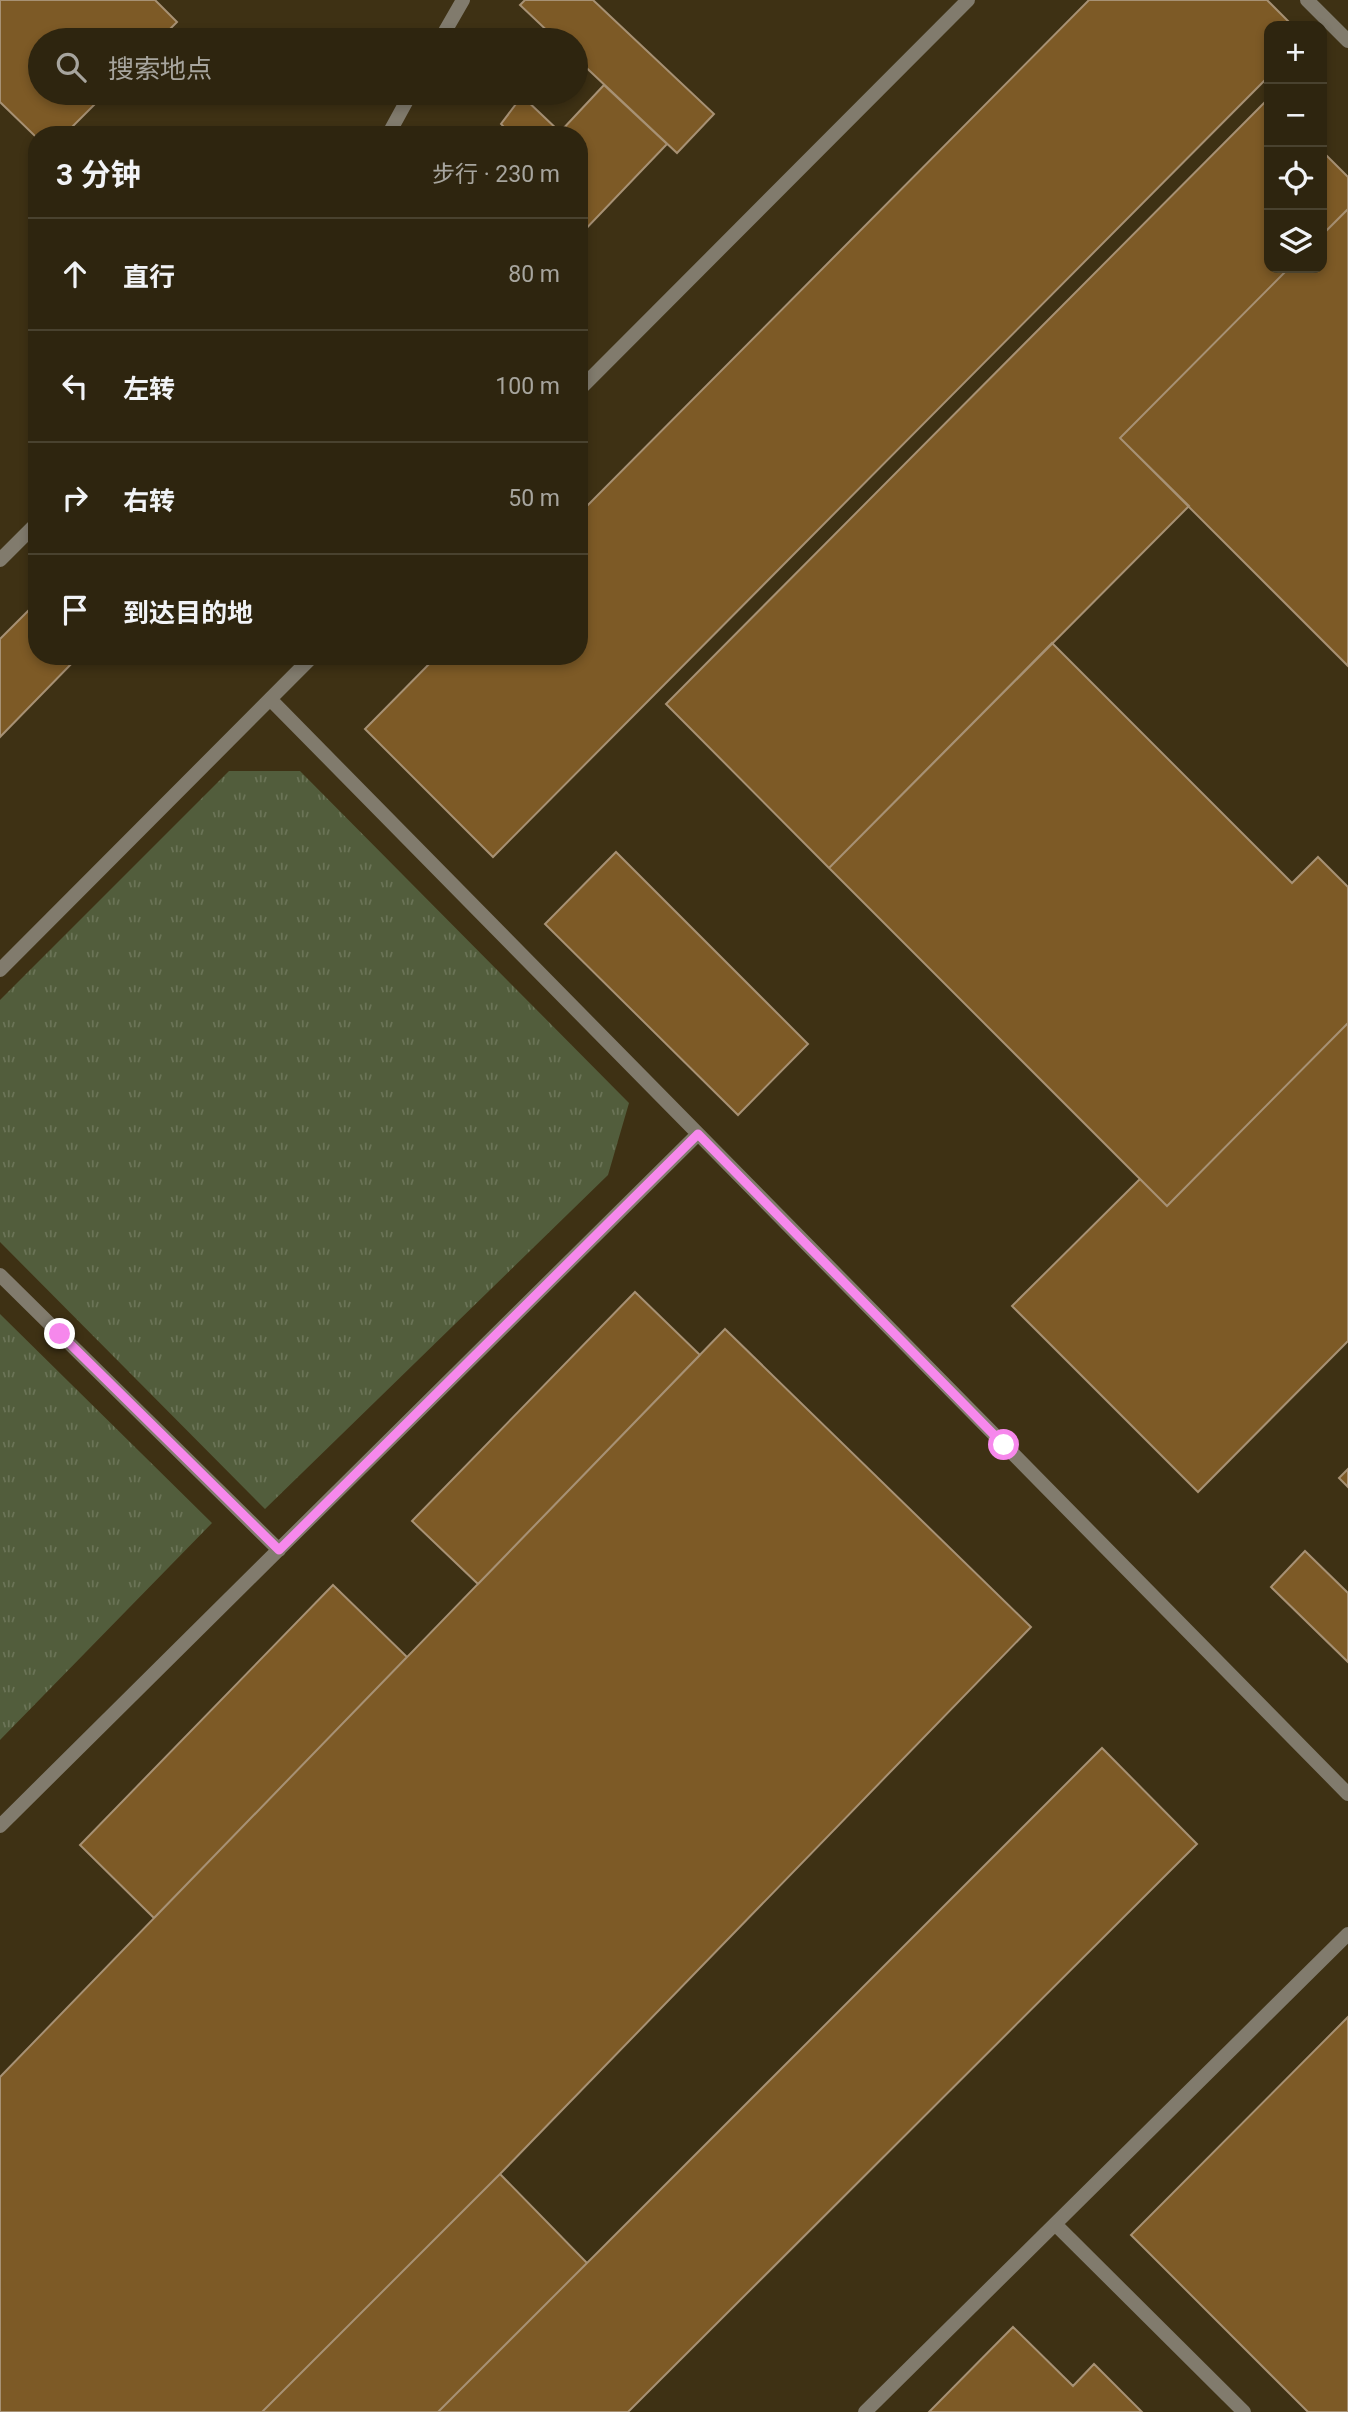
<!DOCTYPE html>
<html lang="zh">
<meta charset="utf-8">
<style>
:root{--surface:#2e250f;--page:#3a311d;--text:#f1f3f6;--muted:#a7a59e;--line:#49422f}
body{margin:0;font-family:Roboto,"Noto Sans SC",sans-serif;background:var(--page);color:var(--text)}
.controls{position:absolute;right:21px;top:21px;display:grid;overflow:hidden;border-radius:14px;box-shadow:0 4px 10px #0003}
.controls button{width:63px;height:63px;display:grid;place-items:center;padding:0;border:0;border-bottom:2px solid var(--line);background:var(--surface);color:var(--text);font:35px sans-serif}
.stop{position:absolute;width:21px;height:21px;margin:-16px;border:5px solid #f688ec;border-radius:50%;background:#fff}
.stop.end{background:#f688ec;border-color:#fff;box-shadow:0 2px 7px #0008}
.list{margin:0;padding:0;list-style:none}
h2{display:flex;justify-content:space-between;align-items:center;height:91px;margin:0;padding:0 28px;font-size:30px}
h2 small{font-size:23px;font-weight:400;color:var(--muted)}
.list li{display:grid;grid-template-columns:46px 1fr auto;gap:21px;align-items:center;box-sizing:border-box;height:112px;padding:0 28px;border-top:2px solid var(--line)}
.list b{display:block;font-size:26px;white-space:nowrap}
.list em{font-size:23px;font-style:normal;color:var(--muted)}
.icon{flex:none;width:38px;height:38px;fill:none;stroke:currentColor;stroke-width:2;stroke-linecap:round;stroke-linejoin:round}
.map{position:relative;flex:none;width:1348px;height:2412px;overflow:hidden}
.search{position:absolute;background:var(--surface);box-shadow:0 4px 10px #0003;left:28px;top:28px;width:560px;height:77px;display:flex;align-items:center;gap:18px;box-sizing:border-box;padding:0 24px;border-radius:38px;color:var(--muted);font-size:26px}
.panel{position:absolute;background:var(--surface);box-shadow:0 4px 10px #0003;left:28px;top:126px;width:560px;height:539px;border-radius:28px}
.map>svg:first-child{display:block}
</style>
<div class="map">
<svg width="1348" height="2412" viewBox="0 0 1348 2412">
<defs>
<pattern id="grass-tufts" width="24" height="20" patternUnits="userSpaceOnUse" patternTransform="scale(1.75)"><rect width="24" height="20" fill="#525d3c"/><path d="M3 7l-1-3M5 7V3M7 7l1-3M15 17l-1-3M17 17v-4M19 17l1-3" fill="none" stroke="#6b7457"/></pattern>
</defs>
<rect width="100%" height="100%" fill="#3e3114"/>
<path fill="url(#grass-tufts)" d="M229 771H300L629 1103 608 1175 265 1509 0 1242V1000Z
M0 1314 212 1523 0 1740Z"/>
<path fill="#7d5a26" stroke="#a79174" stroke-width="2" d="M0 0H155L177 22 159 40H40V93H106L64 135H37V138L0 102Z
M525 0H593L714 114 677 153 576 58V40H557L520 5Z
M1089 0H1267L1293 26H1269V76L493 857 365 729 437 656H579V514Z
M604 85 667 144 579 236V135H512L501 124 522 96 560 132Z
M1269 98V268H1289L1120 438 1189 506 829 868 666 704Z
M1322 151 1348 177V209L1322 235Z
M1348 209V666L1120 438 1289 268H1322V235Z
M37 602V656H79L0 737V639Z
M1052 643 1292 883 1318 857 1348 887V1023L1167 1206 829 868Z
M616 852 808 1044 738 1115 545 924Z
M1348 1023V1341L1198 1492 1012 1306 1140 1179 1167 1206Z
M635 1292 700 1355 478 1584 412 1521Z
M725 1329 1031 1627 500 2174 262 2412H0V2077Z
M1348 1469V1487L1339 1478Z
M1305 1551 1348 1593V1662L1271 1587Z
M333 1585 407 1657 154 1918 80 1845Z
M1102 1748 1197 1844 628 2412H438Z
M1348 2017V2412H1308L1131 2235Z
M500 2174 587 2263 438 2412H262Z
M1013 2327 1073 2386 1094 2364 1142 2412H929Z"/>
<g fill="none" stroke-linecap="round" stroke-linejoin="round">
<path stroke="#817b6d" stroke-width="14" d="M1307 0 1348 41
M440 40 463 0
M388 135 411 93
M579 390 968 0
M0 560 37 523
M270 699 1348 1794
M0 970 313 656
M0 1275 279 1550
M0 1826 698 1134
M1055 2224 1244 2412
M865 2412 1348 1934"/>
</g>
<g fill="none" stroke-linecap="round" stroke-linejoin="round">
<path stroke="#f688ec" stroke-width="9" d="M60 1334 279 1550 698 1134 1004 1445"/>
</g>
</svg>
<div class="controls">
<button>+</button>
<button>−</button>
<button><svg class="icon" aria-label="locate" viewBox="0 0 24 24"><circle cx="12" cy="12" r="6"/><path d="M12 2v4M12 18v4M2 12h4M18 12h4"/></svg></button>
<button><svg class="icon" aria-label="layers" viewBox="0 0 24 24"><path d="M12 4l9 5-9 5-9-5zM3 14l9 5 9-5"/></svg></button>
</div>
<div class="stop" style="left:1004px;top:1445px"></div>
<div class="stop end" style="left:60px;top:1334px"></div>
<div class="search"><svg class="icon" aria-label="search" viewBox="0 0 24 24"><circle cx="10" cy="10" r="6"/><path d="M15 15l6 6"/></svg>搜索地点</div>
<section class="panel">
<h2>3 分钟<small>步行 · 230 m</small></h2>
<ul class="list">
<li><svg class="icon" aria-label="ahead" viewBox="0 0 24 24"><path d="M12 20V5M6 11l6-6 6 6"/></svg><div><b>直行</b></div><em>80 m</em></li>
<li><svg class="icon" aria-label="left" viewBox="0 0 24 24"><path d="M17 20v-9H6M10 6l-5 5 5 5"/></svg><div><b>左转</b></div><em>100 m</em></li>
<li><svg class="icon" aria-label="right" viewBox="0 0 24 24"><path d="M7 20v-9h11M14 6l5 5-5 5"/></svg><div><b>右转</b></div><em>50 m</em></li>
<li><svg class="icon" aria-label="arrive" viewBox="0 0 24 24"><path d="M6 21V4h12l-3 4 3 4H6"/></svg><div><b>到达目的地</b></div></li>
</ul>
</section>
</div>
